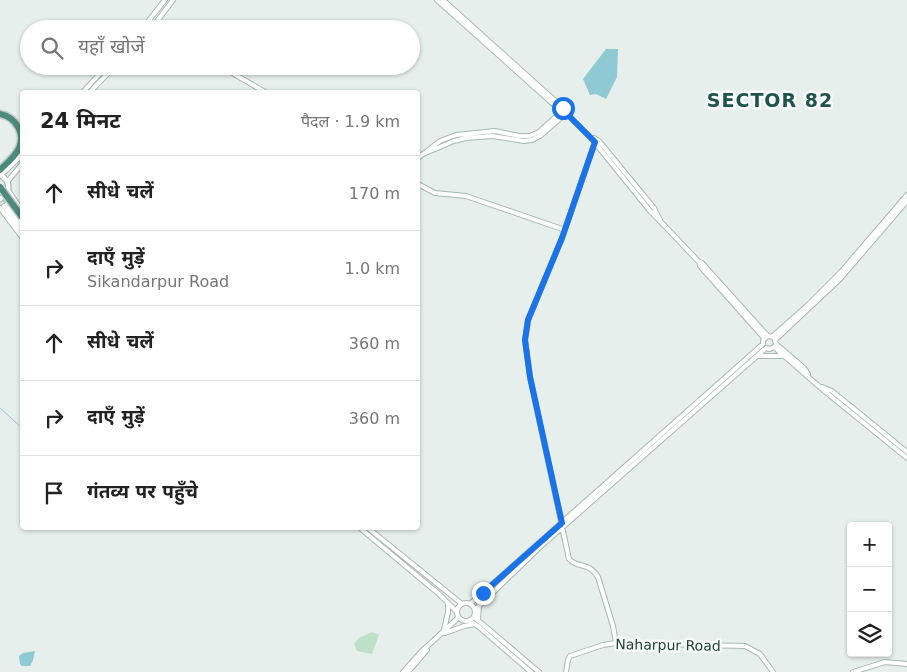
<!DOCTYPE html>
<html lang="hi">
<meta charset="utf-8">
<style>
:root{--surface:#fff;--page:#f6f6f6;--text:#222;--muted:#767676;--line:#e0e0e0}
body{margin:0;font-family:"DejaVu Sans","Noto Sans Devanagari",sans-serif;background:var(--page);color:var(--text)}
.controls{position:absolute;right:15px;bottom:15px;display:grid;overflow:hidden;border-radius:5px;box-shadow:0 1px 4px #0004}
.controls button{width:45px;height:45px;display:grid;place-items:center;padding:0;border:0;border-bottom:1px solid var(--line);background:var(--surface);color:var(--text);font:25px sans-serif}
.stop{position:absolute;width:15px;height:15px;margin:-11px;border:4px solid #1a73e8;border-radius:50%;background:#fff}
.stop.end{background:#1a73e8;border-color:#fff;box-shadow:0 1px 5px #0008}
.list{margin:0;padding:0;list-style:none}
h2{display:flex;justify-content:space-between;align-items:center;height:65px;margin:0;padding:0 20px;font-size:21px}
h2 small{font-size:16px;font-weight:400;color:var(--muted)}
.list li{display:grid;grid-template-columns:32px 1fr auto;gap:15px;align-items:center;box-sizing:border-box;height:75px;padding:0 20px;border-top:1px solid var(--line)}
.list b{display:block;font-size:19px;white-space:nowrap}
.list p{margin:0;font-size:16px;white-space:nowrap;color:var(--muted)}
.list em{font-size:16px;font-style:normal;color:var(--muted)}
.icon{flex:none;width:28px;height:28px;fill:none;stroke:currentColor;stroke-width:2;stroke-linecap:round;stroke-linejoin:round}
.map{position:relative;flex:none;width:907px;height:672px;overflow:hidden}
.search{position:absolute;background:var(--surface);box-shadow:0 1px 4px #0004;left:20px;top:20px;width:400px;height:55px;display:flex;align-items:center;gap:12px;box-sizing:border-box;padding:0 18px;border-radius:28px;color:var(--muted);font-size:19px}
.panel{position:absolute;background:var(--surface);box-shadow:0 1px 4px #0004;left:20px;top:90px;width:400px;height:440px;border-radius:5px}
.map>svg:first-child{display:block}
</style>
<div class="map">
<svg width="907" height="672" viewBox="0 0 907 672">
<rect width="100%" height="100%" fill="#e6efeb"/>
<path fill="#bfe0c8" d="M372 632 379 635 372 654 357 651 354 644 359 638Z"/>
<path fill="#8ec9d4" d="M606 49H618L617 77 606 99 596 94 590 95 583 79Z
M35 651 33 660 30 666H22L20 664 19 656 23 653Z"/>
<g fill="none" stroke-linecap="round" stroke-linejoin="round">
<path stroke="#8ec9d4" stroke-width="1" d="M0 408 22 428"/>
<path stroke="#bfccc8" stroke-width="4" stroke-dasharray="4 2" stroke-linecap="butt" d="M0 194 7 204"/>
<defs>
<path id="tertiary" d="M437 0 561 111
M443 0 563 108
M142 29 165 0
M151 29 173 0
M220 66 265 92
M83 92 107 66
M90 92 115 66
M560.5 112a3.5 3.5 0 1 1 7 0a3.5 3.5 0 1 1-7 0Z
M567 114 591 138 651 212 661 222 699 262 700 266 764 338
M594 138 599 141 654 208 660 220
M596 139 562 238 528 320 525 340 530 377 569 559C578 569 588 561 598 577L613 626 616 643
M423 154 454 141 466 138 492 136 524 141 532 140 540 136 564 115
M418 158 440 141 456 135 495 131 519 136H530L539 132 561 112
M1 175 22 155
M7 182 22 164
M418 184 435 193 466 196 565 230
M8 190 22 211
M7 204 22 224
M4 206 22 231
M0 208 22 237
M699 262 702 263 764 332 768 336 774 337 776 344 804 368 808 374
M773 336 808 305 841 272 907 195
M776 339 840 279 907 201
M757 356H784
M822 387 832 391 907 452
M360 528 439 594 456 611
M368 528 462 604
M457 612a9 9 0 1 1 18 0a9 9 0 1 1-18 0Z
M470 604 763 344V340L768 336
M475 610 540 547 766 348 770 349 774 347 822 389 907 458
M474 617 539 672
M478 620 479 605
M470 621 479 627 531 672
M444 630 448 612V603
M445 633 464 626 475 624
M403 672 421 652 458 618
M408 672 427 650
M566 672 568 660 570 656 603 645 616 643 745 646 760 654 773 672
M853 672 885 662 907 664"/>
<path id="secondary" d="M0 175C11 181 11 193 0 199"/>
<path id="trunk" d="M0 114C15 117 26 133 19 148 15 157 7 163 0 170"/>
</defs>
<use href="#tertiary" stroke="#a8b8b2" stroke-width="6"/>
<use href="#secondary" stroke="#a4bbb3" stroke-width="7"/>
<use href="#trunk" stroke="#c2cac8" stroke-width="9"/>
<use href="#tertiary" stroke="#fff" stroke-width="4"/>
<use href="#secondary" stroke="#fff" stroke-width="4.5"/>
<use href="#trunk" stroke="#4c8a7c" stroke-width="6"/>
<defs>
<path id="trunk-bridge" d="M0 187 22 217"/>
</defs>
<use href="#trunk-bridge" stroke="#c2cac8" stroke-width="9" stroke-linecap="butt"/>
<use href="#trunk-bridge" stroke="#4c8a7c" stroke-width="6"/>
</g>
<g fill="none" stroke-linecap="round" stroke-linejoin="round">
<path stroke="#1a73e8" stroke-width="6" d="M483 593 562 523 530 377 525 340 528 320 562 238 595 142 567 114 568 110 563 108"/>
</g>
<g text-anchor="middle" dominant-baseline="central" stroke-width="5" stroke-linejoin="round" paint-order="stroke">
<g font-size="14" fill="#24423a" stroke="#f7fbf9">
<text transform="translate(668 645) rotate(1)">Naharpur Road</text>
</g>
<g font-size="19" font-weight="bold" letter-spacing="1" fill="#1f5548" stroke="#f7fbf9">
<text x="770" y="100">SECTOR 82</text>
</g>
</g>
</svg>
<div class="controls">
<button>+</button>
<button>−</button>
<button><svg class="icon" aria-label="layers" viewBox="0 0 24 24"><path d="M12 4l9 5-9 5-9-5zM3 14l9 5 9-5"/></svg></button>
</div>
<div class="stop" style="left:563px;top:108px"></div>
<div class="stop end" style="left:483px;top:593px"></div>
<div class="search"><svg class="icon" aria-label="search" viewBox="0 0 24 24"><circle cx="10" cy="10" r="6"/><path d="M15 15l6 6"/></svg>यहाँ खोजें</div>
<section class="panel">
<h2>24 मिनट<small>पैदल · 1.9 km</small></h2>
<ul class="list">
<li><svg class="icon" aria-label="ahead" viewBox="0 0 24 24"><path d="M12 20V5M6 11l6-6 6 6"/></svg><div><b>सीधे चलें</b></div><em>170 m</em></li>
<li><svg class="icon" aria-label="right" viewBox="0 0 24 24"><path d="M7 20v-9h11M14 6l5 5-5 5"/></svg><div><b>दाएँ मुड़ें</b><p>Sikandarpur Road</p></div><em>1.0 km</em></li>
<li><svg class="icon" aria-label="ahead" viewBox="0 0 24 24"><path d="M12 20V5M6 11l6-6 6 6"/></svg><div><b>सीधे चलें</b></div><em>360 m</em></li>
<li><svg class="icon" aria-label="right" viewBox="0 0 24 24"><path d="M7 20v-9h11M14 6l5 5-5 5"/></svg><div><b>दाएँ मुड़ें</b></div><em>360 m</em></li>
<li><svg class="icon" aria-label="arrive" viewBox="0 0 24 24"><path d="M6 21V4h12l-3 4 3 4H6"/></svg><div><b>गंतव्य पर पहुँचे</b></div></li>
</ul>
</section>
</div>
